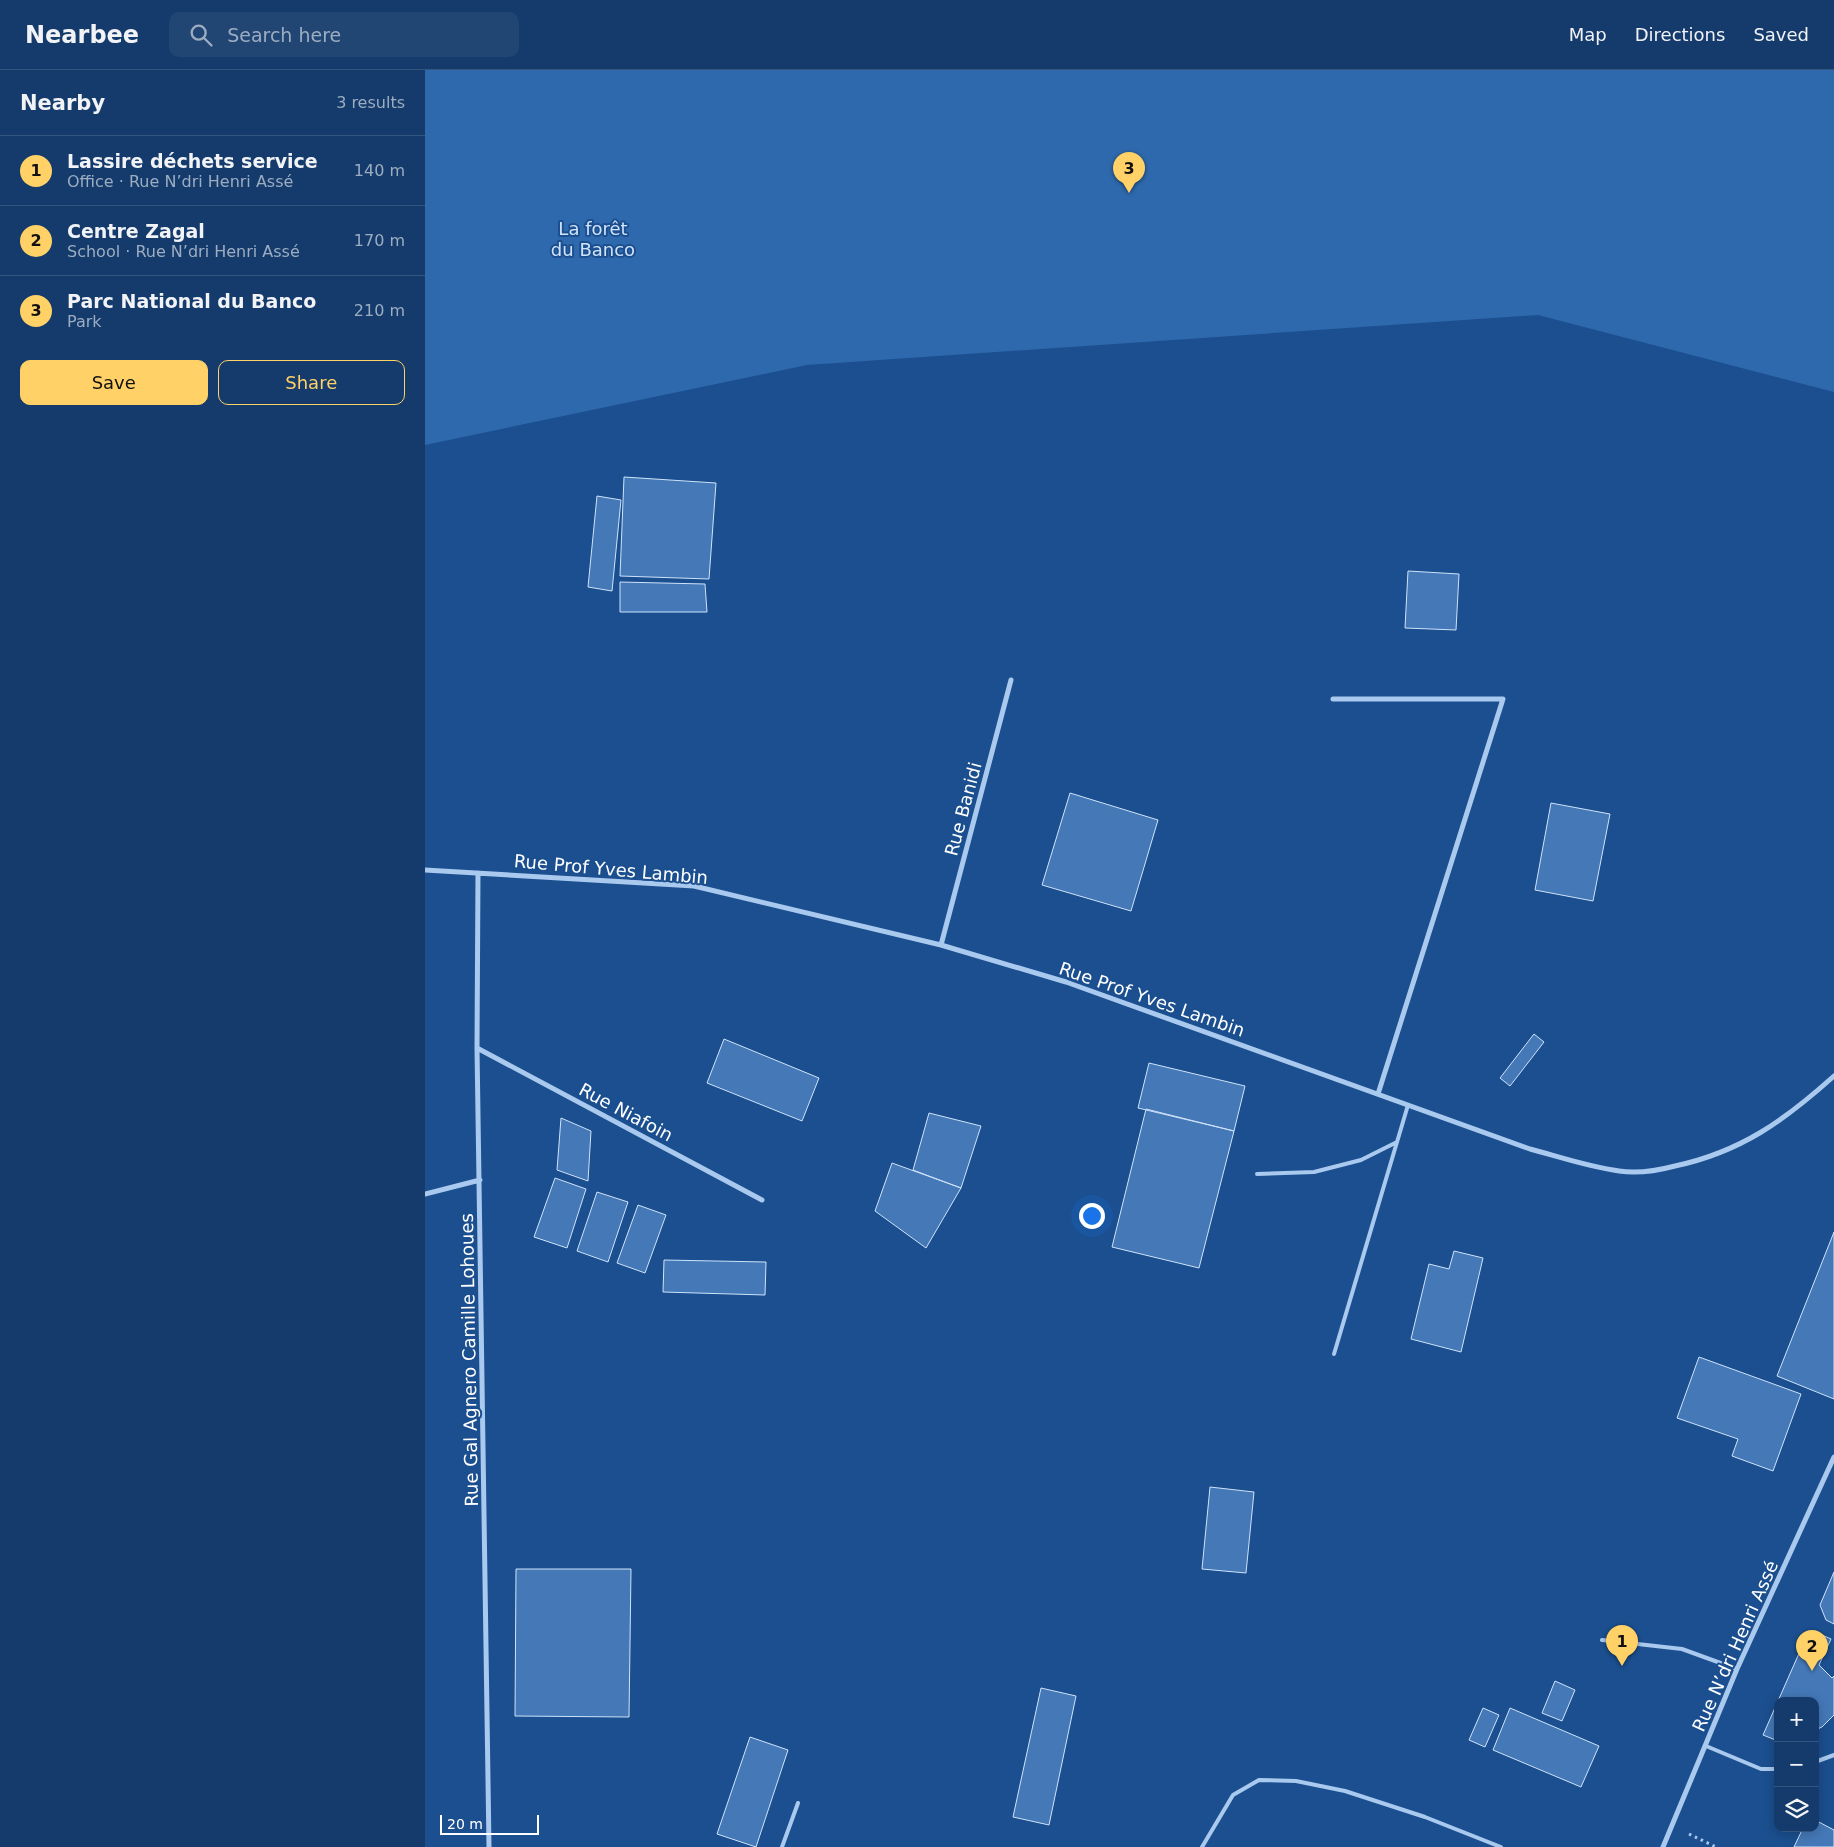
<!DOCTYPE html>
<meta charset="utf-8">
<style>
:root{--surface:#143b6b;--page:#214673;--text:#f1f3f6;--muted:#9dadc1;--line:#33557e;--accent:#ffd166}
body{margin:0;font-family:"DejaVu Sans",sans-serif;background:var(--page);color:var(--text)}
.controls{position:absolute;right:15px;bottom:15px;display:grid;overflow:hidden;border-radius:10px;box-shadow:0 2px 12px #0003}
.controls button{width:45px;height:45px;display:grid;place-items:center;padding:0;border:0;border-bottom:1px solid var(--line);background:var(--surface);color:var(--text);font:25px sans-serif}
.scale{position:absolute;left:15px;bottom:12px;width:99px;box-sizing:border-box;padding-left:5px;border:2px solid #fff;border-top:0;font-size:14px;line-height:18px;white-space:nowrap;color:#fff;-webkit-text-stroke:4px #1b4f8f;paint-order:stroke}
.you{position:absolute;left:666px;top:1145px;width:18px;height:18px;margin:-12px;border:4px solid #fff;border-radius:50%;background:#1a73e8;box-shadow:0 0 0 8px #1a73e833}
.badge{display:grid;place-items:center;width:32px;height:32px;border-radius:50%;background:var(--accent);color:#111;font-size:16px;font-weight:700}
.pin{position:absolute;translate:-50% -41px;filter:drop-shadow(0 1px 2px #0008)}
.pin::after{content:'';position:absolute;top:26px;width:18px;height:15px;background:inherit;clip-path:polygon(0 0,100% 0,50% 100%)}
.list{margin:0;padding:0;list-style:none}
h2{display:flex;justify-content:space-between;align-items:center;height:65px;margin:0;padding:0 20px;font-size:21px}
h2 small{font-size:16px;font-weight:400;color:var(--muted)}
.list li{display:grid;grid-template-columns:32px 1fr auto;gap:15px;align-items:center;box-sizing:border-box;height:70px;padding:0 20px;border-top:1px solid var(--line)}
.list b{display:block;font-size:19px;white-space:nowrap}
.list p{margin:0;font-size:16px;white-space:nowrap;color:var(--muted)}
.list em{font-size:16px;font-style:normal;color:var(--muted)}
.actions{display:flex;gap:10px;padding:15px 20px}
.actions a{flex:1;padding:11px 0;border:1px solid var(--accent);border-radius:10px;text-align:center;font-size:18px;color:var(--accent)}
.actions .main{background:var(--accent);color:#111}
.icon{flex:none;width:28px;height:28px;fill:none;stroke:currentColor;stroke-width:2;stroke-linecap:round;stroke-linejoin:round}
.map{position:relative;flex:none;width:1409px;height:1777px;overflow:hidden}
header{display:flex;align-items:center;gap:30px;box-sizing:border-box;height:70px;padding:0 25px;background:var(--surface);border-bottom:1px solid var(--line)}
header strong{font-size:24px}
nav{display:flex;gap:28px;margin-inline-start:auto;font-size:18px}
.search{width:350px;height:45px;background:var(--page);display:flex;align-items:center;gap:12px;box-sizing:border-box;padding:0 18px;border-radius:10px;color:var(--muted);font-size:19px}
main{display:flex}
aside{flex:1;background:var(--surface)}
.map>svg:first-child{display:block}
</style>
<header>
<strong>Nearbee</strong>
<div class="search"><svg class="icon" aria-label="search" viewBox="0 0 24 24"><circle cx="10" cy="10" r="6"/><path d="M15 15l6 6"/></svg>Search here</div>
<nav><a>Map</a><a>Directions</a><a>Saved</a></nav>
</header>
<main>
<aside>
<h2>Nearby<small>3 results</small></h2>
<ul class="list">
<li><span class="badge">1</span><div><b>Lassire déchets service</b><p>Office · Rue N’dri Henri Assé</p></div><em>140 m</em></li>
<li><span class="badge">2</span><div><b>Centre Zagal</b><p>School · Rue N’dri Henri Assé</p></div><em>170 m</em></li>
<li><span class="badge">3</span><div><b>Parc National du Banco</b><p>Park</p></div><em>210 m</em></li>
</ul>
<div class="actions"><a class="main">Save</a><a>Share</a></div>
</aside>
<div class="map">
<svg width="1409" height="1777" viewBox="0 0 1409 1777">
<rect width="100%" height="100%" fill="#1b4f8f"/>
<path fill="#2e69ad" d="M0 0H1409V322L1113 245 382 295 0 375Z"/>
<path fill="#4478b7" stroke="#cfe3fa" d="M199 407 291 413 284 509 195 506Z
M172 426 196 430 187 521 163 517Z
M983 501 1034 504 1031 560 980 558Z
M195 512 280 514 282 542H195Z
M645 723 733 750 706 841 617 815Z
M1126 733 1185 744 1168 831 1110 820Z
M1109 964 1119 972 1085 1016 1075 1008Z
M299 969 394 1008 377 1051 282 1013Z
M724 993 820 1016 809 1061 713 1038Z
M721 1039 809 1061 774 1198 687 1177Z
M504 1043 556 1056 536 1118 488 1100Z
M136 1048 166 1061 163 1111 132 1100Z
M467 1093 536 1118 501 1178 450 1141Z
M130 1108 161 1119 142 1178 109 1167Z
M172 1122 203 1132 183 1192 152 1181Z
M213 1135 241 1145 220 1203 192 1193Z
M1409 1162V1329L1352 1306Z
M1029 1181 1058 1188 1036 1282 986 1269 1004 1194 1024 1199Z
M239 1190 341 1192 340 1225 238 1222Z
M1274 1287 1376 1324 1348 1401 1307 1386 1313 1369 1252 1348Z
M785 1417 829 1422 821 1503 777 1499Z
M91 1499H206L204 1647 90 1646Z
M1409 1502V1554L1401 1550 1395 1535Z
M1395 1564 1406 1569 1394 1595 1407 1608 1409 1606V1645L1397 1657 1390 1660V1631H1353V1671L1338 1665 1379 1572Z
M1130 1611 1150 1620 1137 1651 1117 1643Z
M616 1618 651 1626 624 1755 588 1747Z
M1058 1638 1074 1645 1060 1677 1044 1670Z
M1085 1638 1174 1676 1156 1717 1068 1680Z
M325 1667 363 1680 331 1777 292 1764Z
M1390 1750 1409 1760V1777H1369L1378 1758H1390Z"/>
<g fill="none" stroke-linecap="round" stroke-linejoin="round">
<path stroke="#a9c9ee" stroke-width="3" stroke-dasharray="2.5 4" stroke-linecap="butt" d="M1264 1764 1291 1777"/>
<path stroke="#a9c9ee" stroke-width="4" d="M832 1104 889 1102 936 1090 972 1072
M909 1284 983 1035
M1177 1570 1257 1579 1312 1599
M1281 1676 1336 1699H1353
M1390 1692 1409 1685
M357 1777 373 1733
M777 1777 808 1725 834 1710 871 1711 920 1721 1000 1747 1076 1777"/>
<path stroke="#a9c9ee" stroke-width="5" d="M908 629H1078L953 1024
M0 800 269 816 516 875 641 912 1105 1079C1135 1087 1164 1097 1194 1101 1213 1104 1231 1101 1250 1096 1316 1082 1360 1050 1409 1006
M53 803 52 978 64 1777
M516 875 586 610
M52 978 337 1130
M0 1124 55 1110
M1238 1777 1312 1599 1409 1387"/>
</g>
<g text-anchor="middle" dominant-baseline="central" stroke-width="4" stroke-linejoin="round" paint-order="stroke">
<g font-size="18" fill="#cfe3fa" stroke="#1b4f8f">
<text x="168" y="158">La forêt<tspan x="168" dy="21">du Banco</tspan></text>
</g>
<g font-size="18" fill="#fff" stroke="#1b4f8f">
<text transform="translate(538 739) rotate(-75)">Rue Banidi</text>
<text transform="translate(186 799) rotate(5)">Rue Prof Yves Lambin</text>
<text transform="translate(727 929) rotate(19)">Rue Prof Yves Lambin</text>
<text transform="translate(201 1042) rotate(28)">Rue Niafoin</text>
<text transform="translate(44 1290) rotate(-91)">Rue Gal Agnero Camille Lohoues</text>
<text transform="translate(1310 1576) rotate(-66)">Rue N’dri Henri Assé</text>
</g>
</g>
</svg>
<div class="controls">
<button>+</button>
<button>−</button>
<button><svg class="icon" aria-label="layers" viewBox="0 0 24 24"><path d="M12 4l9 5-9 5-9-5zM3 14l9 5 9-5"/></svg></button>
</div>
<div class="scale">20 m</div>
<div class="you"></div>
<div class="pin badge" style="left:1197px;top:1596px">1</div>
<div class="pin badge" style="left:1387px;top:1601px">2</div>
<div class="pin badge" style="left:704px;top:123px">3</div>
</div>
</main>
